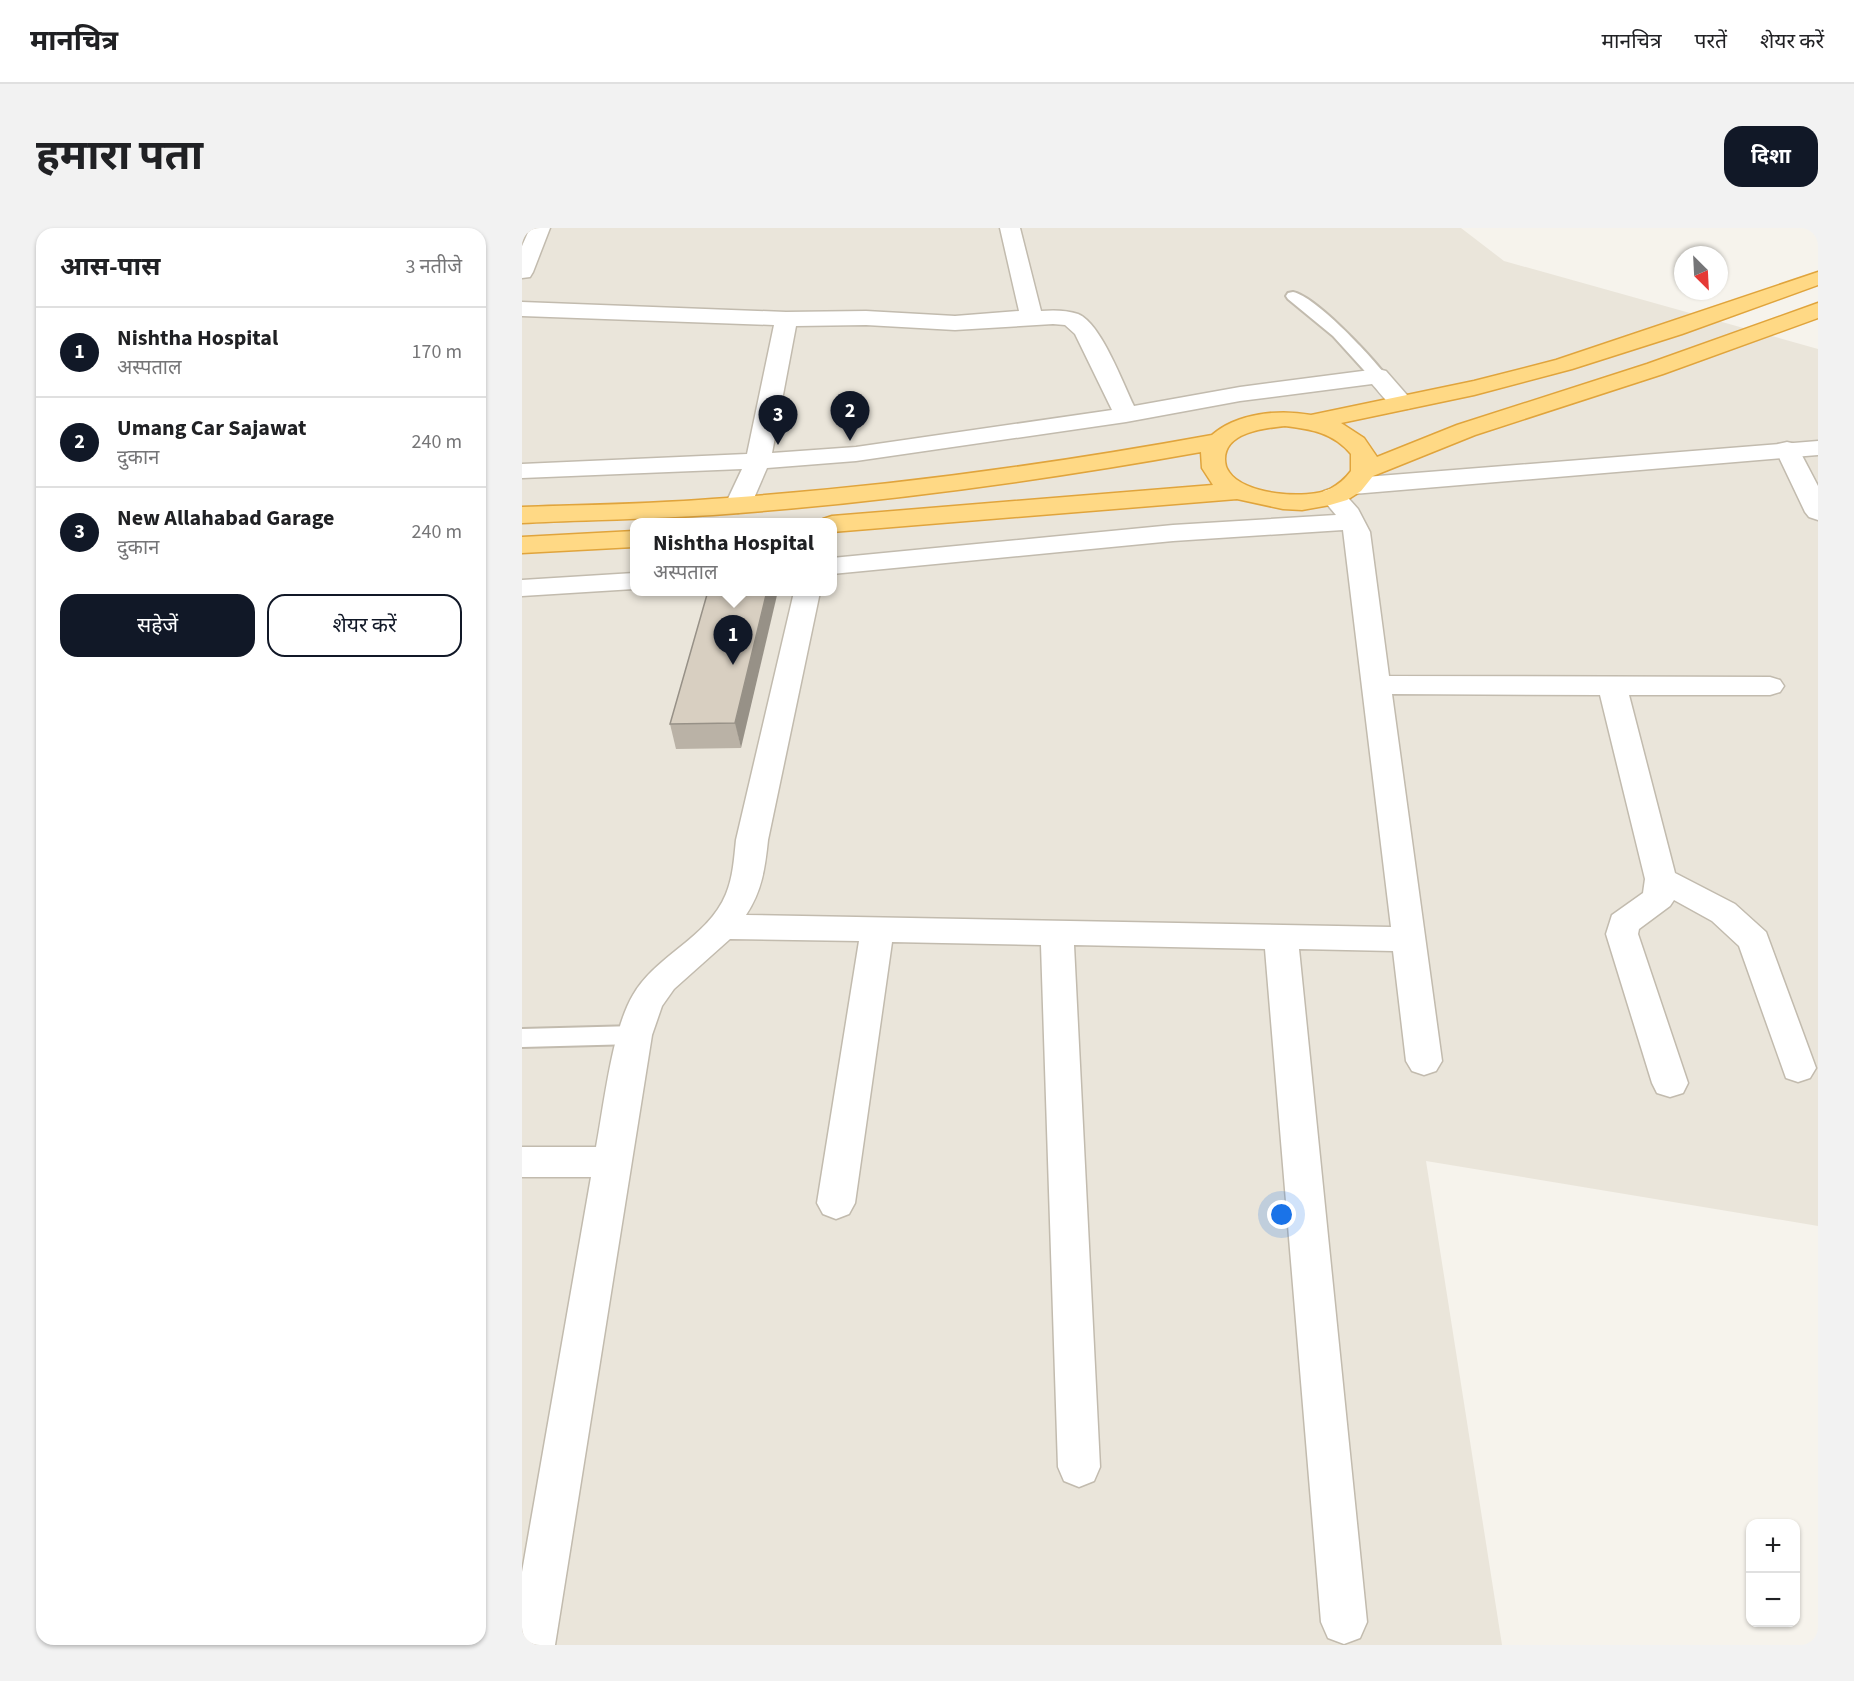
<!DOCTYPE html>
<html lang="hi">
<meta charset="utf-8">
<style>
:root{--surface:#fff;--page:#f2f2f2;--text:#202124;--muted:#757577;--line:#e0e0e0;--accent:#111827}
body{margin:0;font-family:"Source Sans 3","Noto Sans Devanagari",sans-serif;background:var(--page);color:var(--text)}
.controls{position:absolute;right:18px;bottom:18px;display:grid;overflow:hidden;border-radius:12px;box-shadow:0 2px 4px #0004}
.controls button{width:54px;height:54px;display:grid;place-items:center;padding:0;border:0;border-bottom:2px solid var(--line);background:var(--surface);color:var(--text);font:30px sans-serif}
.compass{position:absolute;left:1152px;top:18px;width:54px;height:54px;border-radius:50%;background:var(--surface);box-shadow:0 2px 4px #0004;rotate:156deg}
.you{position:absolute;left:760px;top:987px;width:21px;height:21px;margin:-15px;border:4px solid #fff;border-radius:50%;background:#1a73e8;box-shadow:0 0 0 9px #1a73e833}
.badge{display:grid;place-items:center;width:39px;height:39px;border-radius:50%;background:var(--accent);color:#fff;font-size:20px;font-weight:700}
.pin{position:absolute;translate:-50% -50px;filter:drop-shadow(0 2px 3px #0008)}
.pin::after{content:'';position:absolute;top:32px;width:21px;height:18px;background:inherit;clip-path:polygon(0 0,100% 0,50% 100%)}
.popup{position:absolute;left:108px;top:290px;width:207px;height:78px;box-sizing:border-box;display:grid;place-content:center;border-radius:12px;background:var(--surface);filter:drop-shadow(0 2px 4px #0005);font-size:20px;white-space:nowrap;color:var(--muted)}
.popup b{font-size:22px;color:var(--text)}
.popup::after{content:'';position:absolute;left:50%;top:100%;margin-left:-12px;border:12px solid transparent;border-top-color:var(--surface)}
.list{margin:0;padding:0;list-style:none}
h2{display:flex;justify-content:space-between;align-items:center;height:78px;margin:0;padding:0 24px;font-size:26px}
h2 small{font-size:20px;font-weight:400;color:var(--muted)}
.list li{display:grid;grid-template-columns:39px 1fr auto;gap:18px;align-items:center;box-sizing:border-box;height:90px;padding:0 24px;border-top:2px solid var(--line)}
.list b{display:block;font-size:22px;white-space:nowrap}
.list p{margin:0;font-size:20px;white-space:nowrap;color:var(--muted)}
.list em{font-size:20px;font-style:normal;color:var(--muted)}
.actions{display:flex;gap:12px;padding:18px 24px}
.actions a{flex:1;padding:14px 0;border:2px solid var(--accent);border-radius:18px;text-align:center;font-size:21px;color:var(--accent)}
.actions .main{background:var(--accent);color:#fff}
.map{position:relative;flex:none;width:1296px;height:1417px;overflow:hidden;border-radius:18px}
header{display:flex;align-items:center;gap:36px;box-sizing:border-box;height:84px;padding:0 30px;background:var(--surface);border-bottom:2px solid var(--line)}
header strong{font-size:28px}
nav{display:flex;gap:33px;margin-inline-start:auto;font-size:21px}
.intro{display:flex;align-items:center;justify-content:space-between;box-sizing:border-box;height:144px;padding:0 36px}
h1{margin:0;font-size:42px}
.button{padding:15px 27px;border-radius:18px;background:var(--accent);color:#fff;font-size:21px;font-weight:700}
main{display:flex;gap:36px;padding:0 36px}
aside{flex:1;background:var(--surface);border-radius:18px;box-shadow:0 2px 4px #0004}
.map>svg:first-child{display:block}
</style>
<header>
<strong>मानचित्र</strong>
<nav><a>मानचित्र</a><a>परतें</a><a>शेयर करें</a></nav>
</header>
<div class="intro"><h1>हमारा पता</h1><a class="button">दिशा</a></div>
<main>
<aside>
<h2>आस-पास<small>3 नतीजे</small></h2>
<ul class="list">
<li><span class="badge">1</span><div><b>Nishtha Hospital</b><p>अस्पताल</p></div><em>170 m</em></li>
<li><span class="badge">2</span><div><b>Umang Car Sajawat</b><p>दुकान</p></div><em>240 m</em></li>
<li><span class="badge">3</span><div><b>New Allahabad Garage</b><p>दुकान</p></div><em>240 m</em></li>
</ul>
<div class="actions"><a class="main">सहेजें</a><a>शेयर करें</a></div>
</aside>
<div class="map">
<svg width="1296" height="1417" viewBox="0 0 1296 1417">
<rect width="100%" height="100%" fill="#f6f3ec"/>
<path fill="#eae5da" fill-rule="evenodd" d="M0 0H939L982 33 1296 121V998L904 933 980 1417H0ZM112 294H310V364H112Z"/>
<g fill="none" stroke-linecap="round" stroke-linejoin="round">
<defs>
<path id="service" d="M771 64C794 69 846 125 862 145L864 148 862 151H850L811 108 766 71 764 68 766 65Z
M113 798 121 801 125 807 121 813 113 816 0 819V801Z"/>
<path id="minor" d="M8 0H28L11 44 8 49 0 50V18Z
M478 0H498L519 83C530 82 545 82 556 86 579 95 601 156 612 178L718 159 856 141 864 143 892 175 888 180C870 185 862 169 850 156L718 173 604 194 334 233 245 240 229 277 225 282 216 285 207 282 203 277 220 241 0 250V236L225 226 252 97 0 88V74L264 84 344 83 433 88 497 83ZM531 96 543 97 553 106 590 182 334 219 250 225 274 98 344 97 433 102Z
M1265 214 1274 216 1296 258V292L1287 289 1283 284 1253 221 1256 216Z
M811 260 820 263 836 281 848 304 867 448 1248 449 1258 452 1262 458 1258 464 1248 467H1107L1153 645 1213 676 1244 704 1294 840 1288 850 1276 854 1264 850 1217 718 1190 693 1152 672 1148 678 1117 701 1116 706 1166 855 1161 865 1148 869 1135 865 1130 855 1084 706 1090 687 1121 665 1123 651 1078 467 870 466 920 833 914 843 902 847 890 843 884 833 871 723 777 721 845 1394 838 1410 822 1416 806 1410 799 1394 743 721 552 717 578 1239 572 1253 557 1259 542 1253 536 1239 519 717 370 714 333 975 327 986 314 991 301 986 295 975 337 713 208 711 152 761 140 778 130 807 33 1417H0V1344L69 949H0V919H74C82 877 90 802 111 767 134 727 186 710 204 666 211 649 212 631 214 612L272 364H298L246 612C243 640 240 663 224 687L869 699 821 302 651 313 310 346V330L651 297 814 287 798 268 802 263Z
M112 345V361L0 368V352Z"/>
<path id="tertiary" d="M1296 213V227L831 266 822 263 818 258 822 253 831 250Z"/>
<path id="trunk" d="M1296 44V57L1160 106 1050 141 952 167 819 195 842 210 855 229 935 197 1125 136 1296 75V90L1141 146 953 207 851 248 839 263 825 272 808 277 780 282 761 281 715 271 310 304V294H298L301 291 310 288 691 257 680 240 679 224C518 253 355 275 191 287 128 291 64 292 0 295V279C63 277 127 276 190 271 358 260 525 237 690 207 715 185 757 181 789 187L952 153 1034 132ZM763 198C789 201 812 205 829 226V243C823 251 817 256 808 261 785 272 722 267 707 244 704 240 703 236 703 231 703 204 743 200 763 198Z
M112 303V319L0 325V309Z"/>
</defs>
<use href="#service" stroke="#c2bbae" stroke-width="4"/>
<use href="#minor" stroke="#c2bbae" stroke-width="3"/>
<use href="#tertiary" stroke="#c2bbae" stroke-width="3"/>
<use href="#trunk" stroke="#e0a43c" stroke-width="3"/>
<use href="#service" fill="#fff" fill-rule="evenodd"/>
<use href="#minor" fill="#fff" fill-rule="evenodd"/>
<use href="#tertiary" fill="#fff" fill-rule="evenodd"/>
<use href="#trunk" fill="#ffd985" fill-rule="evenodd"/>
</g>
<path fill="#bab2a6" d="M186 363 219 520 154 521 148 496Z"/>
<path fill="#979187" d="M245 363H256L219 520 213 495Z"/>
<path fill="#d8cfc1" stroke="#979187" stroke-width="1.5" d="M186 363H245L213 495 148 496Z"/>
</svg>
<div class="controls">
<button>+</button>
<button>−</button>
</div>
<svg class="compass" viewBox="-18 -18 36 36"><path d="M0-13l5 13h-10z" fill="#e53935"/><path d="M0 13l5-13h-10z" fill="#757577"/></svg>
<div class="you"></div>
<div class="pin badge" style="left:211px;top:437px">1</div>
<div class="popup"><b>Nishtha Hospital</b>अस्पताल</div>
<div class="pin badge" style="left:328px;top:213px">2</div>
<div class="pin badge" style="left:256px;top:217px">3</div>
</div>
</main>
